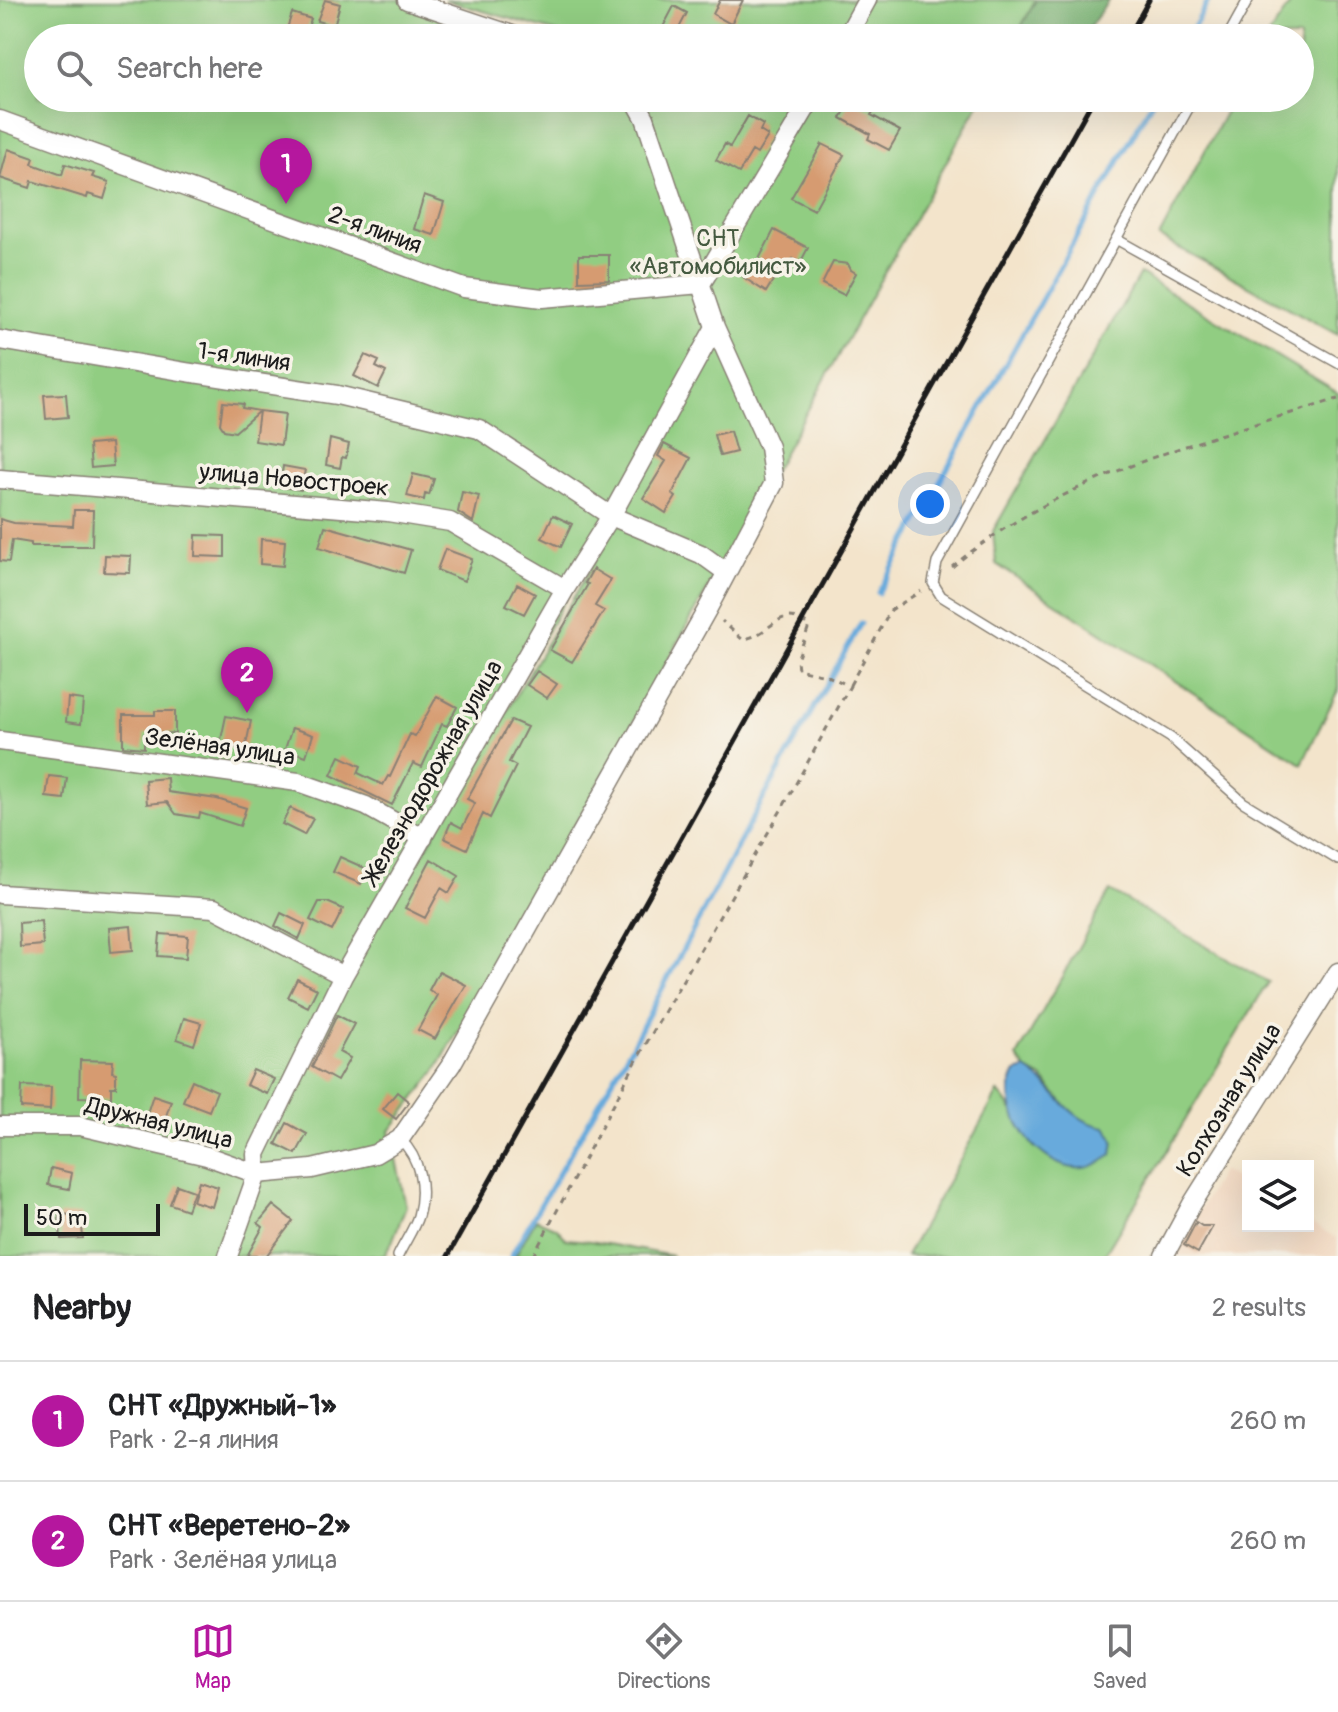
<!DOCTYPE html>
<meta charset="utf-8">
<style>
:root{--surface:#fff;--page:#f2f2f2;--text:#202124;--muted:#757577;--line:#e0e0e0;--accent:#b5179e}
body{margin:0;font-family:Pangolin,sans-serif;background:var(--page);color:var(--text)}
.controls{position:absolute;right:24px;bottom:24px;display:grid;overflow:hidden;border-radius:0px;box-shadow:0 8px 32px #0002}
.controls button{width:72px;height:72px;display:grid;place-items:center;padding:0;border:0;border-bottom:2px solid var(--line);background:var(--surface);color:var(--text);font:40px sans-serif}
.scale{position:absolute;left:24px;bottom:20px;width:136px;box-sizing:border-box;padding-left:8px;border:4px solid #1c1c1c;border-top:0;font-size:22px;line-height:28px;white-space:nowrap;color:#1c1c1c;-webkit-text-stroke:6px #f7f3e8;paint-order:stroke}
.you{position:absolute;left:930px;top:504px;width:28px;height:28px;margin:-20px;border:6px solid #fff;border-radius:50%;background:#1a73e8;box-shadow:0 0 0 12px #1a73e833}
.badge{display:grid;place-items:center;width:52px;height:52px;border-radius:50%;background:var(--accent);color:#fff;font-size:26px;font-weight:700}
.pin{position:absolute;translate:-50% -66px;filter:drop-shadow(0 2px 4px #0008)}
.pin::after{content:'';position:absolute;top:42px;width:28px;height:24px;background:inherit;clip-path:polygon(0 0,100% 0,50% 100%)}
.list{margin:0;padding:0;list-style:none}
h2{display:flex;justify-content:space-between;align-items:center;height:104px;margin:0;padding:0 32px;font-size:34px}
h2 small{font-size:26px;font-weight:400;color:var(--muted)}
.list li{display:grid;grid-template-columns:52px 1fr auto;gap:24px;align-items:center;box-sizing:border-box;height:120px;padding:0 32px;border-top:2px solid var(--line)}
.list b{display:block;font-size:30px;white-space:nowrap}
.list p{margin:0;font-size:26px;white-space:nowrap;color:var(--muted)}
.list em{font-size:26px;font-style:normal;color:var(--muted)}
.icon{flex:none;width:44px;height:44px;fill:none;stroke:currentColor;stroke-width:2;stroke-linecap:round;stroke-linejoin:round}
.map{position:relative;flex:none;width:1338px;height:1256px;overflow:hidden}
.search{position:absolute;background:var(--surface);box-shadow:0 8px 32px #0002;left:24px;right:24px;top:24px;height:88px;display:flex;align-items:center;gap:20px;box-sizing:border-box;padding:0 28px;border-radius:44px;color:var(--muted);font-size:30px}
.sheet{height:344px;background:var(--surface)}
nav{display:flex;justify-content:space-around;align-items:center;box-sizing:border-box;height:112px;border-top:2px solid var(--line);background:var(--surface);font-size:22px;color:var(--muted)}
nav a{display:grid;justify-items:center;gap:4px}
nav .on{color:var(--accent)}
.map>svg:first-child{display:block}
</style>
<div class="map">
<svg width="1338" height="1256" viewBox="0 0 1338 1256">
<rect width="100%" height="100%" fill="#f7f3e8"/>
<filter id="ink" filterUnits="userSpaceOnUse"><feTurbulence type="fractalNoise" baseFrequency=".0125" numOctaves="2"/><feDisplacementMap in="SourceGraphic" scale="16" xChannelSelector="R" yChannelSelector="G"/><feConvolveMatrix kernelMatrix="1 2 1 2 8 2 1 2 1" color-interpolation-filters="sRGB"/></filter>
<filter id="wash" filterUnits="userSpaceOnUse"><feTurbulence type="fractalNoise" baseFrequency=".006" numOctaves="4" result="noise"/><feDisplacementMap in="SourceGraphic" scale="32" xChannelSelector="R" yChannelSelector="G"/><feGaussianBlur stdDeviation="1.8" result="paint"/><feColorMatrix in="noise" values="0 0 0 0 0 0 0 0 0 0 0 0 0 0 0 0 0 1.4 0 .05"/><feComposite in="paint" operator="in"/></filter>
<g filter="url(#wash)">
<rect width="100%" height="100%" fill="#f3e4cb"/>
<path fill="#f1d5bd" d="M1222 1170 1248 1186V1226H1308V1222L1338 1239V1256H1174Z"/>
<path fill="#91cd82" stroke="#56744f" stroke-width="2" fill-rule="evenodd" d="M0 0H407L521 38H38V98H982L639 712 435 1072 390 1131 406 1206 392 1242 384 1256H0ZM611 517 613 530 424 852Z
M445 0H1036L1015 38H577Z
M1293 0H1338V335L1159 237 1233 98H1300V38H1267Z
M1140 274 1338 393V690L1302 764 996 564 993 531Z
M1110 891 1268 982 1104 1256H906L998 1092C1014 1107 1020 1129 1034 1147L1091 1125 1071 1112 1042 1078 1026 1069 1017 1057Z
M536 1219 557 1228 566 1239 590 1241 673 1256H515Z"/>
<path fill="#74b070" stroke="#486646" stroke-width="2" d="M1036 0H1109L1082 38H1015Z"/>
<path fill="#68aadc" stroke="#42637c" stroke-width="2" d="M1026 1069C1057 1087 1067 1122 1106 1127L1114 1140 1112 1155C1103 1161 1094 1167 1083 1168 1041 1172 994 1110 1016 1072Z"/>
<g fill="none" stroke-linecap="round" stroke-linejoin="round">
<path stroke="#68aadc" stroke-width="5" d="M1188 38 1209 0
M878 593 1154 98
M511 1256 632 1046 751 821 861 623"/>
</g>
<g id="blocks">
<path fill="#d69b71" d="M325 0 340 4 334 26 317 21Z
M720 0H743L731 24 713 14Z
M674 6 687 13 676 34 663 27Z
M292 13 311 19 305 35 301 34 299 38H284Z
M851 100 873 112 871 115 900 131 889 150 868 139 870 134 841 118Z
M748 116 763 125 760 131 768 136 757 154 752 151 739 173 716 160 725 144 730 147Z
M822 144 844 155 814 210 791 198Z
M8 149 34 158 32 164 62 175 65 164 94 173 92 177 109 182 104 199 88 194 87 198 32 181 30 188 0 178Z
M424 195 444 202 434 235 414 229Z
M774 230 808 248 800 263 793 259 788 271 781 267 766 292 743 277 752 263 756 265Z
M579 255H609V280L579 281Z
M833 262 848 264 851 270 856 273 844 295 822 284Z
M365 355 379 361 376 367 386 372 378 388 354 376Z
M66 394 68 417 46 419 44 395Z
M223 402 243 404 242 408 259 411 235 432 224 430 220 424Z
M259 411 285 414 281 445 255 441Z
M730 431 736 452 720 456 714 435Z
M330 439 349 444 346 458 342 457 340 468 326 465Z
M111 443 113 466 91 468 89 445Z
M664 444 691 458 672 494 676 497 666 513 643 498 666 461 658 456Z
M283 466 305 470 301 490 280 487Z
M413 474 434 479 429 495 425 494 424 500 407 496Z
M462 492 479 496 473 522 458 512Z
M74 510H93L92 546H31V543L12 540 9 562 0 561V519L14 523 73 526Z
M553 515 572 524 561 547 542 538Z
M325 526 411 550 404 573 319 547Z
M196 535 225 536V557L195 556Z
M261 539 285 541 283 566 260 564Z
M445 549 472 559 464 581 437 570Z
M105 555 131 556 130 573 104 572Z
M593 569 611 580 595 606 604 611 572 662 550 650 588 584 585 583Z
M517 584 535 594 524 614 506 605Z
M537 671 557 684 547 698 527 685Z
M437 696 457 707 447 726 442 724 422 767 413 763 392 805 331 775 340 756 361 766 358 773 383 785 388 776 390 777 410 734 415 736Z
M68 698 83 700 81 724 66 722Z
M155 711H175V733L144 734V748L123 746V715H155Z
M226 716 251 721 245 750 220 744Z
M511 720 527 727 509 762 516 766 490 818 483 814 467 849 444 838 451 822 462 828 475 803 467 799Z
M292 728 313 735 306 756 285 749Z
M49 776 67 778 64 799 46 797Z
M167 778 168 792 217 799 246 808 240 826 200 813 199 818 176 814 167 802 147 804 145 780Z
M290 808 313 819 304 835 282 824Z
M340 857 367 869 361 884 333 872Z
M431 859 459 876 449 893 441 888 425 918 405 908Z
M319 902H327L343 909 332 931 310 920Z
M281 913 305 925 299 939 275 926Z
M41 921 43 945 20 947 19 923Z
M131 926 133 950 111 952 109 928Z
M160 934 188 936 186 958 158 956Z
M439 971 466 985 435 1039 418 1030 437 995 429 990Z
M297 979 317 989 308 1007 288 997Z
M337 1015 354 1024 339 1052 350 1058 337 1081 312 1067Z
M184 1018 201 1023 194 1045 177 1039Z
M80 1060 113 1061 112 1072 116 1073V1087H111V1098L79 1097Z
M253 1070 274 1079 267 1094 246 1085Z
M192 1080 217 1091 209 1111 183 1101Z
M22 1086 51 1087 50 1110 21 1108Z
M397 1092 409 1102 396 1119 383 1109Z
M153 1095 171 1101 164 1122 146 1116Z
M287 1123 307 1134 296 1154 276 1144Z
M51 1168 72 1173 69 1189 48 1185Z
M199 1181 218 1187 212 1207 193 1201Z
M177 1185 194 1191 187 1210 170 1204Z
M273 1205 293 1221 266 1256H247L263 1227 258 1223Z
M81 1214 83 1238 61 1239 59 1215Z
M1196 1222 1202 1226H1213L1198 1253 1184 1245Z"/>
</g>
</g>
<g filter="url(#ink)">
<use href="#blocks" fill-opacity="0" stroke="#888074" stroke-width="2"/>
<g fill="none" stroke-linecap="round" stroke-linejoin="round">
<defs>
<path id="lane" d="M1227 38 1248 0
M1194 98 937 563 933 583 941 596 1171 738 1243 802 1338 860
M1116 239 1338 363
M398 1256C404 1243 414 1229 418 1216 426 1188 420 1158 400 1139"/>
<path id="street" d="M407 0 521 38
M846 38 867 0
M0 120 464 288 542 298 701 284
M701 284 812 98
M0 340 186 372 337 395 479 429 611 516 701 554 726 572
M0 479 388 512 450 522 565 589
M0 741 298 782 366 806 423 838
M0 894 214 908 343 976
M0 1126H80L207 1156 257 1174 312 1169 375 1154 400 1139 451 1065 708 608 774 483 769 447 715 327 645 118 634 98
M228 1256 257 1174 256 1154 343 976 565 589 611 516 715 327
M1164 1256 1192 1204 1338 972"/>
</defs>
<use href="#lane" stroke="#888074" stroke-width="12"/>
<use href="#street" stroke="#888074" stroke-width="21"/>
<path stroke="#888074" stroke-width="3" stroke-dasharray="6 6" stroke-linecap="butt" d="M952 567C1062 475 1204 440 1338 399
M850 685 891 610 921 591
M533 1256 639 1056 784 805 850 686 826 675 798 669 797 660 809 626C780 600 770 638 742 639L722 621"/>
<use href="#lane" stroke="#fff" stroke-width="9"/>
<use href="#street" stroke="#fff" stroke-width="18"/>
<path stroke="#1c1c1c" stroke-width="5" d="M1128 38 1149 0
M448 1256 1094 98"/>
</g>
</g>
<g text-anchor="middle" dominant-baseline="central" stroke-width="7" stroke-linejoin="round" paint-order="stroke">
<g font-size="24" fill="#1c1c1c" stroke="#f7f3e8">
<text transform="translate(375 230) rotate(20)">2-я линия</text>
<text transform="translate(244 357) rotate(8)">1-я линия</text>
<text transform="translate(294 480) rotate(5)">улица Новостроек</text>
<text transform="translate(220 747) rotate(8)">Зелёная улица</text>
<text transform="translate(433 772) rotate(-60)">Железнодорожная улица</text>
<text transform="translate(1229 1100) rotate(-58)">Колхозная улица</text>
<text transform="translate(159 1123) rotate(14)">Дружная улица</text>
</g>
<g font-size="24" fill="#455a40" stroke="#f7f3e8">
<text x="718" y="238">СНТ<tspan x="718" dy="28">«Автомобилист»</tspan></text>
</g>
</g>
</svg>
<div class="controls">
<button><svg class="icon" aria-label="layers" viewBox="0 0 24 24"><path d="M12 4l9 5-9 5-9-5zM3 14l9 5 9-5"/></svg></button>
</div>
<div class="scale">50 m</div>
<div class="you"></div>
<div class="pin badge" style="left:286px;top:204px">1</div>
<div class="pin badge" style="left:247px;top:713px">2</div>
<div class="search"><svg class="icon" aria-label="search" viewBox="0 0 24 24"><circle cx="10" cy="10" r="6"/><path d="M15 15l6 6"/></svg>Search here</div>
</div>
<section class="sheet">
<h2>Nearby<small>2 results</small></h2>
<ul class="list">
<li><span class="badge">1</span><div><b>СНТ «Дружный-1»</b><p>Park · 2-я линия</p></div><em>260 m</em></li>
<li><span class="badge">2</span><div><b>СНТ «Веретено-2»</b><p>Park · Зелёная улица</p></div><em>260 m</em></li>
</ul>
</section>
<nav>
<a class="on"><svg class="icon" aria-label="map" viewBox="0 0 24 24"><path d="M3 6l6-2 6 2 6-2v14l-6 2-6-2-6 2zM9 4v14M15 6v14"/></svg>Map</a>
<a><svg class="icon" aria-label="directions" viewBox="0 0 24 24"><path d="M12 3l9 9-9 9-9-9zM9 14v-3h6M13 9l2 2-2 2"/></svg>Directions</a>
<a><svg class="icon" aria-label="saved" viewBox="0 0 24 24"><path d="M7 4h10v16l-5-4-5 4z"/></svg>Saved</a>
</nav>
